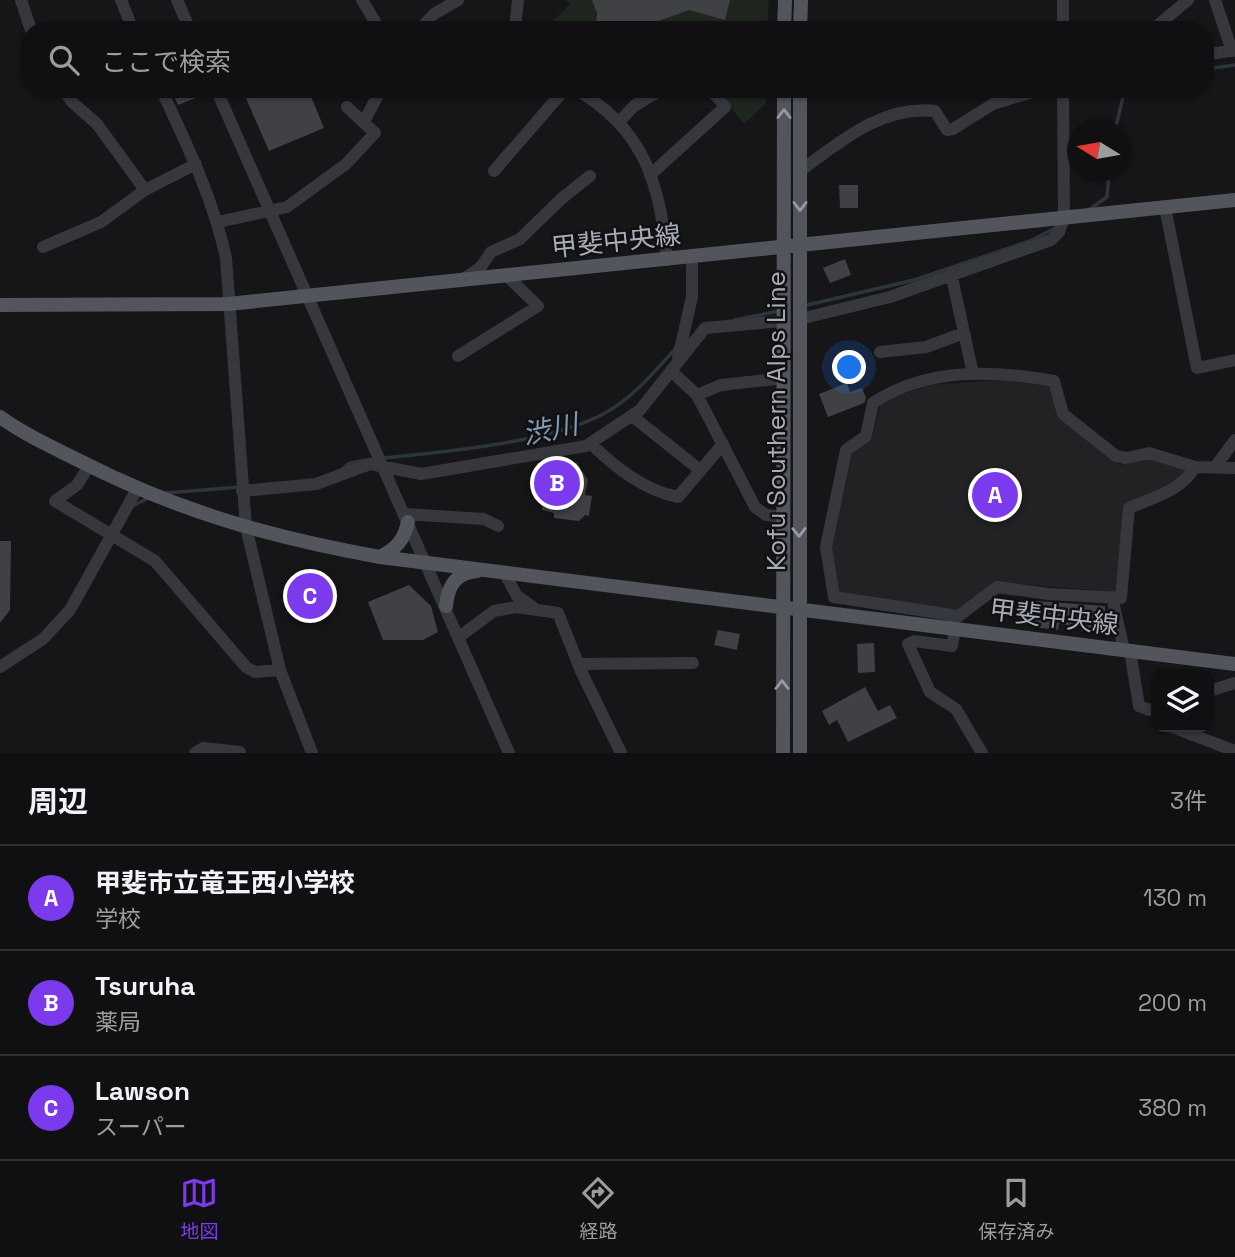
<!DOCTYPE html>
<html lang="ja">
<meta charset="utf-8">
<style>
:root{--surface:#101012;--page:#19191b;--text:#f1f3f6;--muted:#9c9d9f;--line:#303032;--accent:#7c3aed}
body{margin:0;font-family:"Space Grotesk","Noto Sans JP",sans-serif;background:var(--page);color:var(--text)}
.controls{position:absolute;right:21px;bottom:21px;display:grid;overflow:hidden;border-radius:14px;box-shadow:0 2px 5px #0004}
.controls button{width:63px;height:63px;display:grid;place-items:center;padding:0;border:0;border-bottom:2px solid var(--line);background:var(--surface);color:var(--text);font:35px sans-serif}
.compass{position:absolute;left:1067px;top:119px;width:63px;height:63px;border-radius:50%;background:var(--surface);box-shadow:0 2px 5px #0004;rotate:281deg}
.you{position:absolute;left:850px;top:368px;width:24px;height:24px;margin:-18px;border:5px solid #fff;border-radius:50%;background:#1a73e8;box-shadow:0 0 0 10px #1a73e833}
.badge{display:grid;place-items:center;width:46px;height:46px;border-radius:50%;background:var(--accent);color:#fff;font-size:23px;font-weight:700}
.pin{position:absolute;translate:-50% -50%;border:4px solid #fff;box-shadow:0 2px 7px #0006}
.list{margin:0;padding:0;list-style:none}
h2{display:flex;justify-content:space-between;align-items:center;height:91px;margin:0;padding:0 28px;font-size:30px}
h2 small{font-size:23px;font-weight:400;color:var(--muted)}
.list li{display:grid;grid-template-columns:46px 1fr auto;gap:21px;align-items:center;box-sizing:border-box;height:105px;padding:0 28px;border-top:2px solid var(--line)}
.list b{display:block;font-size:26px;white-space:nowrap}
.list p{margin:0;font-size:23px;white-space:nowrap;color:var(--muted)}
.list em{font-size:23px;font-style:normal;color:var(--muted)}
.icon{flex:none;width:38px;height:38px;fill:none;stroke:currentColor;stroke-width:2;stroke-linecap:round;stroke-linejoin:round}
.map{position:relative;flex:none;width:1235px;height:753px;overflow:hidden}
.search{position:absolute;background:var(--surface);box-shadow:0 2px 5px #0004;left:21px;right:21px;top:21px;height:77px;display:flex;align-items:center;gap:18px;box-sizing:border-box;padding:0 24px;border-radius:28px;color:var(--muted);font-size:26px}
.sheet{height:406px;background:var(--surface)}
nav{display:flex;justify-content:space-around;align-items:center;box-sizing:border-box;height:98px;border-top:2px solid var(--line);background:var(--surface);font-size:19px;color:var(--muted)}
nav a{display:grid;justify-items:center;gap:4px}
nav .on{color:var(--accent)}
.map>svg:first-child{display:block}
</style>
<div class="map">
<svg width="1235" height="753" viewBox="0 0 1235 753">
<rect width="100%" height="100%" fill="#161618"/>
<path fill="#222225" d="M1022 379 1053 387 1060 418 1120 465 1155 457 1189 469 1184 478 1124 506 1116 592 997 582 955 611 835 592 830 548 850 454 872 438 881 402 928 385Z"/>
<path fill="#1e261f" d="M565 0H769L767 30H542L571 4Z
M717 89H766V103L744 124Z"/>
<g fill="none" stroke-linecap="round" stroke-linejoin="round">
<path stroke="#2c353c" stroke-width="3.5" d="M1205 69 1235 65
M1115 130 1125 89
M1090 209 1107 197 1109 172
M803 306 914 280 1030 241 1059 226
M735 320 779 311
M384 458C444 452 554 442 605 413 633 398 655 371 676 348
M341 470 350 463 366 460
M165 493 241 487
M133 506 148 498"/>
</g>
<path fill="#404145" d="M592 0H730L725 20 689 10 634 30H596L597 13Z
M190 89H197L201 96 178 105 174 96Z
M242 89H308L324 128 269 151Z
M839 185H858V208H840Z
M845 259 851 275 830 283 823 268Z
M847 383 850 392 862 388 866 398 864 403 828 417 819 394Z
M555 460 577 463 588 480 585 495 592 496 589 516 585 515 579 521 554 518V513L542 510 541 486 534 485 537 463Z
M0 541H11L10 610 0 623Z
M316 583 321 603 298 608 294 589Z
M409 585 431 606 438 632 423 640H383L368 602Z
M1036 601 1105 606 1106 629 1096 628 1095 633 1081 631 1082 627 1059 624 1058 630 1033 627Z
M718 630 740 634 737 650 714 645Z
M874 643 875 672 858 673 857 644Z
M865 687 878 711 890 705 897 718 848 742 837 720 829 725 822 711Z"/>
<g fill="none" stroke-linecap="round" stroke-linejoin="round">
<path stroke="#37383d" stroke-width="12" d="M21 0 31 30
M121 0 133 30
M177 0 190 30
M362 0 380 30
M1063 0V30
M1215 0 1232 51
M419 30 434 14 458 0
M515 30 518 0
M1152 30 1188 0
M1205 55 1235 50
M64 89 72 102 97 124 145 190
M161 89C187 145 213 198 226 258L246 527 280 670 312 753
M216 89 509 753
M575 89C644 128 661 185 667 260
M364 122 381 89
M619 122 634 106 662 89
M494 171 565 89
M800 171C840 142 882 105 935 111L947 130 953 129 993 104 1042 89
M650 175 725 107 711 89
M1165 207 1197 368 1235 360
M218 222 287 207 346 164 375 133 347 107
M43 247 101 222 145 190 196 164
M951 273 973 374
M461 281 481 267 491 252 520 239 561 199 590 176
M800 319 890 297 1051 240 1059 232 1064 218 1063 89
M880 352 926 347 964 333
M458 356 538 306 508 277
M678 358 692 297V258
M671 371 697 395 755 507 766 515 783 517
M697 395 721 385 784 378
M632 416 700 470
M590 443C615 467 643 490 678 497L723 444
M89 466 77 485 55 501 155 561 246 667 255 672 280 670
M1215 467 1235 440
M242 491 316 484 370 464 421 474 586 446 640 410 705 328 782 321
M405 514 484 519 498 526
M504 572 517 596 534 608
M1112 597 1124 650
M958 616 834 597 826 547 846 450 866 436 873 403C927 367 994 370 1054 381L1063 414 1116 456 1126 458 1149 453 1195 467 1235 468
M952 621 997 587 1049 594 1121 598 1129 508C1154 497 1181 491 1195 467
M955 629 952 646 914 641 908 644 930 692 956 709 982 753
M459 637 494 611 516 607 558 613 581 671 621 753
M1130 651 1139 706 1149 710 1156 708
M578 664 693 663
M0 667 43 639 70 610 137 489
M1209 691 1235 683
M1172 727 1235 751
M195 753 203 748 240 752"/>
<path stroke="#53555c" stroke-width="14" d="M784 30 785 0
M800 30 801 0
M800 89V753
M0 305 228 304 1235 200
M0 417C25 435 52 447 80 461 180 512 270 537 380 557L1235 664
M380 557C397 548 404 540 408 522
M446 606C448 585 456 573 477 571
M783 753 784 89"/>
</g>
<defs><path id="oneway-chevron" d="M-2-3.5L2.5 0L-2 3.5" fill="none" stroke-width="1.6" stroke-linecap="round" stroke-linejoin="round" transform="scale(1.75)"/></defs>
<g stroke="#979ba6">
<use href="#oneway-chevron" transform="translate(784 114) rotate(-90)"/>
<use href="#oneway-chevron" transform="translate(800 206) rotate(90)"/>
<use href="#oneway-chevron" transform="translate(799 532) rotate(89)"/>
<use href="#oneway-chevron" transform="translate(782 685) rotate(-90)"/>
</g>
<g text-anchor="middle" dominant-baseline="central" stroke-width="5" stroke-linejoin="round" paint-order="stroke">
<g font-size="26" fill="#a8adb8" stroke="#111113">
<text transform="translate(616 241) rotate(-6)">甲斐中央線</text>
<text transform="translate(776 421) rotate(-90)">Kofu Southern Alps Line</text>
<text transform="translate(1054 617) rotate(7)">甲斐中央線</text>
</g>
<g font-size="28" font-style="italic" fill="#7f9bb3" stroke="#111113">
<text transform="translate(550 429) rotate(-12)">渋川</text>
</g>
</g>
</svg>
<div class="controls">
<button><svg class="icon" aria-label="layers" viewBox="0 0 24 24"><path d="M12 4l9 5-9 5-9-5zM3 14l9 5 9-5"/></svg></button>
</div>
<svg class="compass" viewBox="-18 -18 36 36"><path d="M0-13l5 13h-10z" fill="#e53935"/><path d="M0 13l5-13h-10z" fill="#9c9d9f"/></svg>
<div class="you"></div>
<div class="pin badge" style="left:995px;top:495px">A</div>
<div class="pin badge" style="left:557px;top:483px">B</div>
<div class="pin badge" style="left:310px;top:596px">C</div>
<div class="search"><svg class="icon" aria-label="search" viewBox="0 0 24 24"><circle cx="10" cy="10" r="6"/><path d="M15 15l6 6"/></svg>ここで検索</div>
</div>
<section class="sheet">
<h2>周辺<small>3件</small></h2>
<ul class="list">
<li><span class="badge">A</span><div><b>甲斐市立竜王西小学校</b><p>学校</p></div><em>130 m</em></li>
<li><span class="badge">B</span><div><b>Tsuruha</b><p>薬局</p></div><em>200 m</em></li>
<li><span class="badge">C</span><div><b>Lawson</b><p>スーパー</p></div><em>380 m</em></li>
</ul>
</section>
<nav>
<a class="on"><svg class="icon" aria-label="map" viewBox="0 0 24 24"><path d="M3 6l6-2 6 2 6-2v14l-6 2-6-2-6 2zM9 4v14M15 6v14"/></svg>地図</a>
<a><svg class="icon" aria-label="directions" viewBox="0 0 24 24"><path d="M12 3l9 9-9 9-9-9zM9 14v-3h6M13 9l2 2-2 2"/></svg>経路</a>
<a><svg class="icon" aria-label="saved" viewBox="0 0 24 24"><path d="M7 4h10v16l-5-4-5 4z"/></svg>保存済み</a>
</nav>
